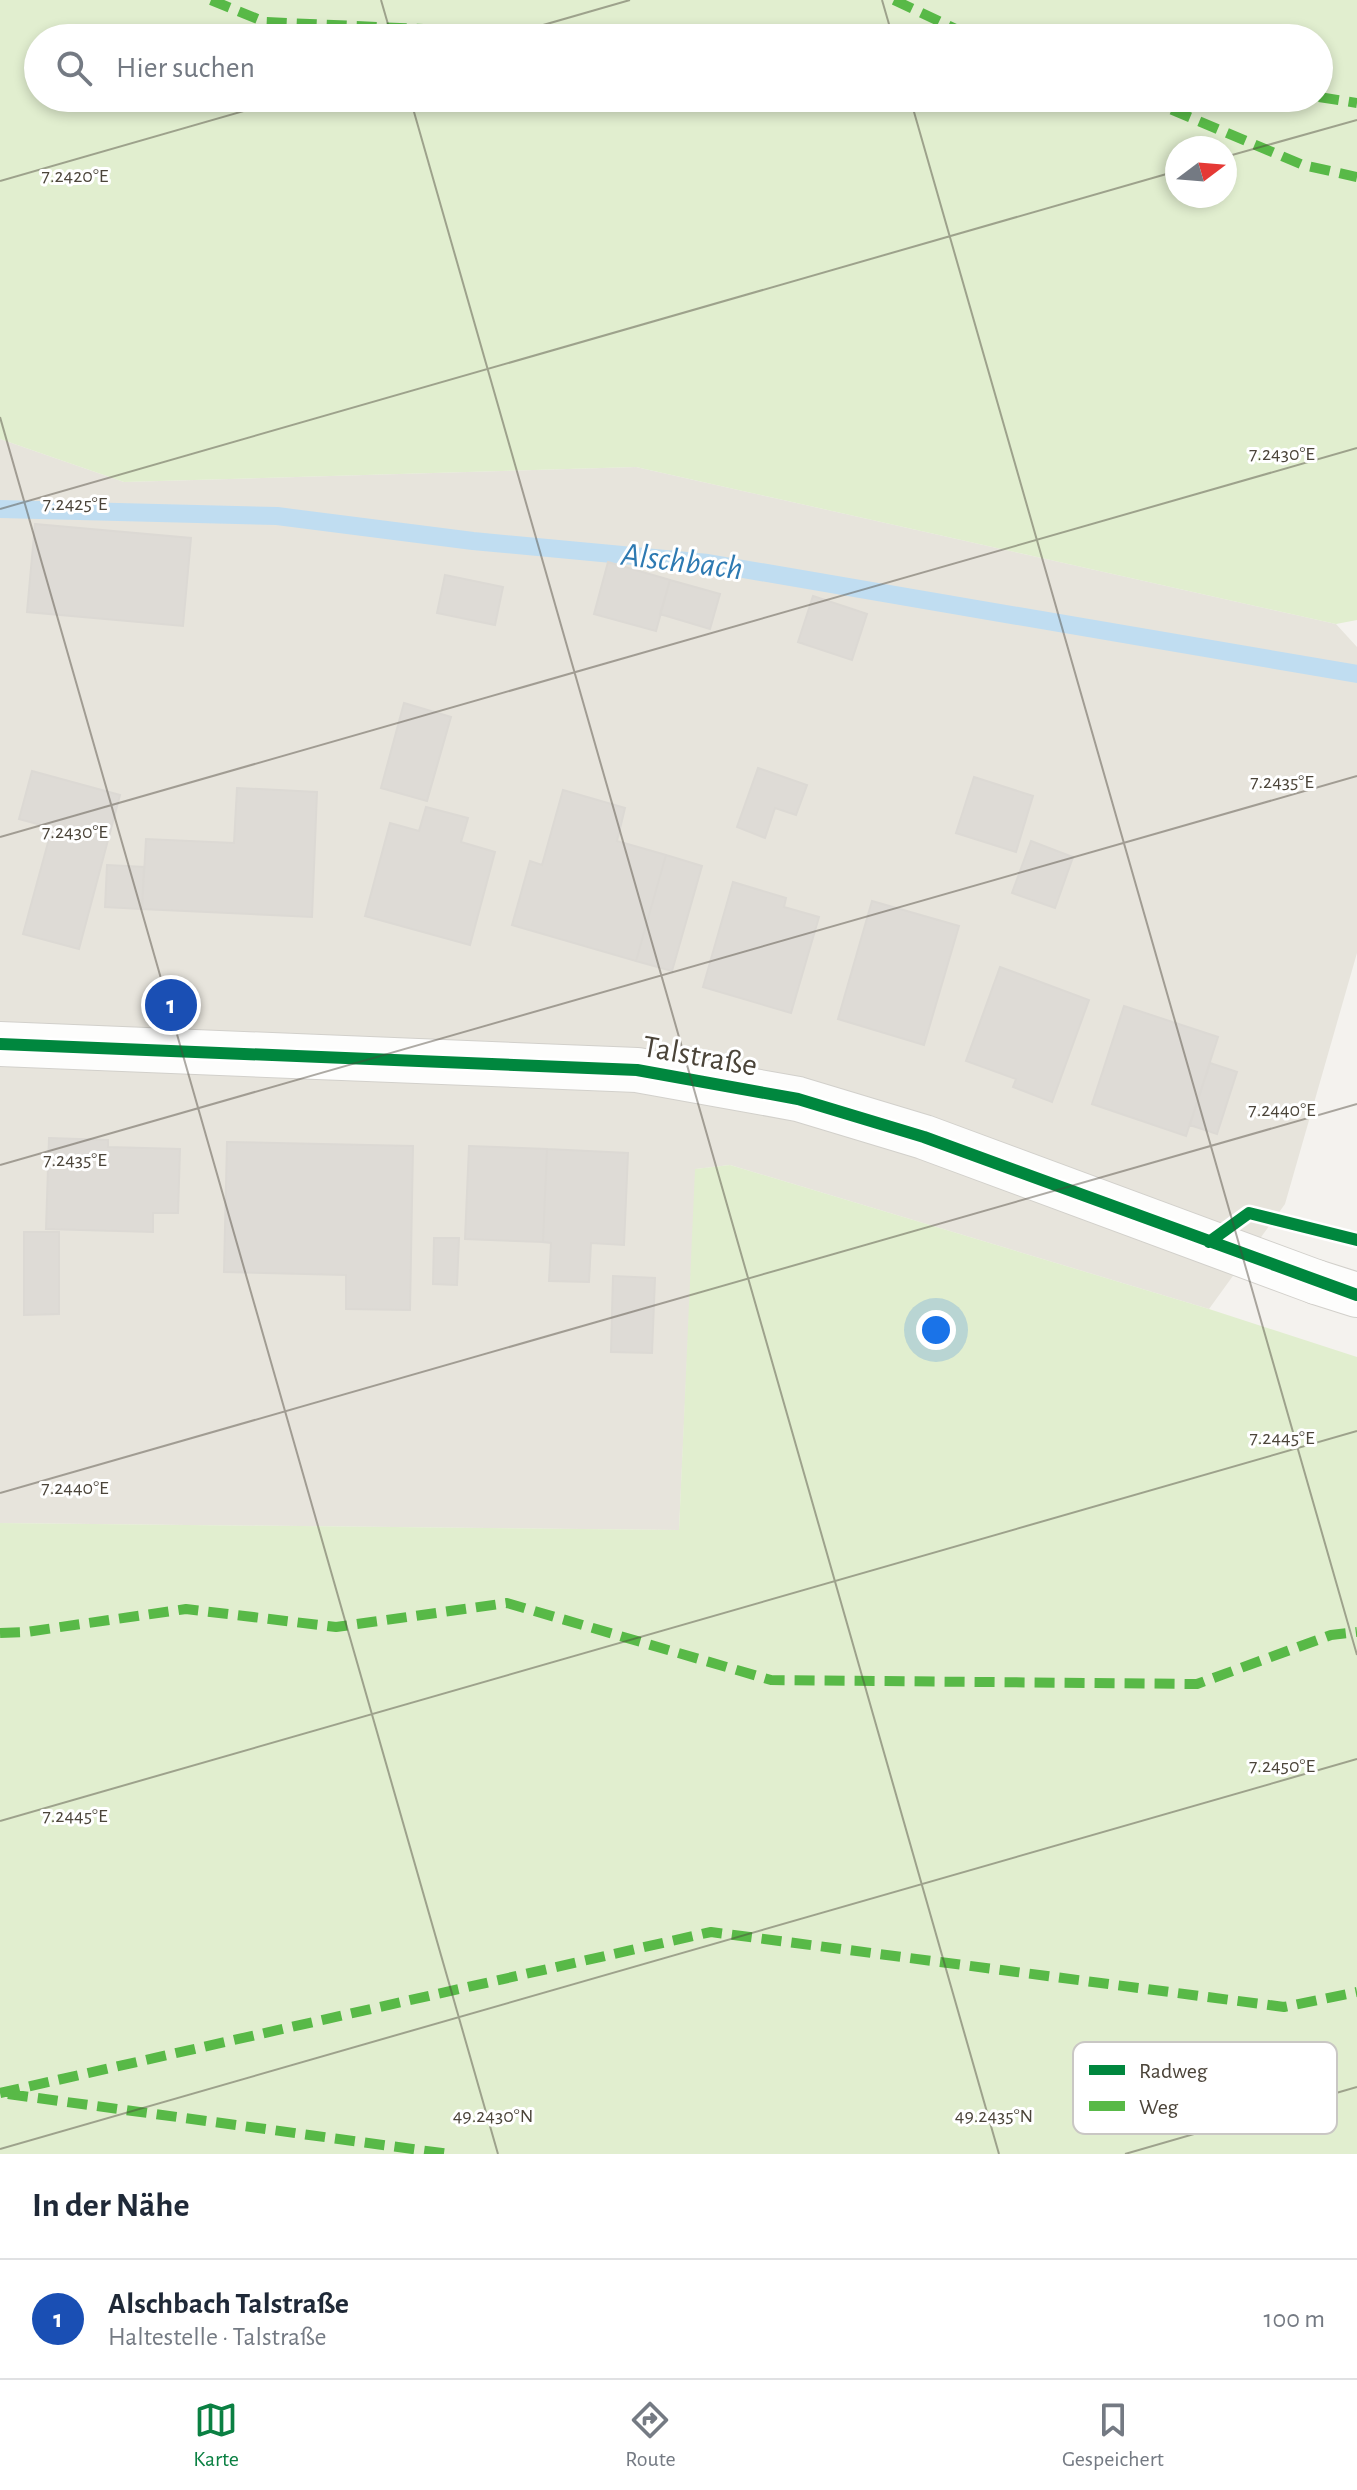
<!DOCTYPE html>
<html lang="de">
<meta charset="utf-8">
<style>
:root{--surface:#fff;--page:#f2f2f3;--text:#1f2937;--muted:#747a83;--line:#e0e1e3;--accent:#0b8043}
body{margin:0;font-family:"Alegreya Sans",sans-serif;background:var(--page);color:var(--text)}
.compass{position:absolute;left:1165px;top:136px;width:72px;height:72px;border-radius:50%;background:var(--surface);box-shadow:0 4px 12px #0003;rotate:74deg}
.you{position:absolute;left:936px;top:1330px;width:28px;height:28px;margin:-20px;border:6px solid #fff;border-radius:50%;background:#1a73e8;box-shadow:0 0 0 12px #1a73e833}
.badge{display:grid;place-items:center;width:52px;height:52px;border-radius:50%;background:var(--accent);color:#fff;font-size:26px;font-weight:700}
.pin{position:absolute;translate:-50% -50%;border:4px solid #fff;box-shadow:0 2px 8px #0006}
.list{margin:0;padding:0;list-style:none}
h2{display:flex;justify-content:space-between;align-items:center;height:104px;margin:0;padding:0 32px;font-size:34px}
h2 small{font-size:26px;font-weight:400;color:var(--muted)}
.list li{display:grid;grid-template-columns:52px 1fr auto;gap:24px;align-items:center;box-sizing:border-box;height:120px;padding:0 32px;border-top:2px solid var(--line)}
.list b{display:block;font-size:30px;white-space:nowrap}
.list p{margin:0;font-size:26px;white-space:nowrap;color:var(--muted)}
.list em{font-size:26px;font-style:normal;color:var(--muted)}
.icon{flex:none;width:44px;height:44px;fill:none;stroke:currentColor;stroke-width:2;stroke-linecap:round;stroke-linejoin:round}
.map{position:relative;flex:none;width:1357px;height:2154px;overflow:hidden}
.search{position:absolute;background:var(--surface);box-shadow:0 4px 12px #0003;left:24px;right:24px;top:24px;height:88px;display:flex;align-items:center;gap:20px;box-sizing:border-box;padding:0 28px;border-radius:44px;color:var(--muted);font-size:30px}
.sheet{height:224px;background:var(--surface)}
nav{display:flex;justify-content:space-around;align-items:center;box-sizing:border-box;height:112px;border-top:2px solid var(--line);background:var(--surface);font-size:22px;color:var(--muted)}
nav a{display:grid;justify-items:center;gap:4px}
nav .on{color:var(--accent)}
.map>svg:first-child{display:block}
</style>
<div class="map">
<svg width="1357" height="2154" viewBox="0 0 1357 2154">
<rect width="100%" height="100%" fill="#f4f2ee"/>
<path fill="#e7e4dc" d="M0 439 124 482 636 467 1336 624 1357 647V953L1285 1204 1209 1309 730 1165 696 1169 679 1530 0 1523Z"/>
<path fill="#e1eecf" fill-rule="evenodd" d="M0 0H1357V620L1336 624 636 467 124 482 0 439ZM38 38H1319V98H38ZM1177 148H1225V196H1177Z
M730 1165 1209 1309 1357 1357V2154H0V1523L679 1530 695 1169Z"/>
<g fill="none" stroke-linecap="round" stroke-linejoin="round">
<path stroke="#c0ddf1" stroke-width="18" d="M0 509 277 516 473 541 708 563 1357 674"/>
</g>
<path fill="#dedbd6" stroke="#dcd9d4" stroke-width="2" d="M35 524 191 538 183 626 27 612Z
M608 562 670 580 656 631 594 614Z
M445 575 503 587 495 625 437 613Z
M670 580 720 594 710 629 660 614Z
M813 596 867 614 852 660 798 642Z
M404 703 451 717 427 801 381 788Z
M758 768 807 785 796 815 775 808 765 838 737 827Z
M32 771 120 795 79 949 23 934 52 828 19 819Z
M974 777 1033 796 1016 852 956 833Z
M237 788 317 792 312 917 142 909 146 839 234 843Z
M563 790 625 808 617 841 666 855 636 961 512 925 530 861 542 865Z
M426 807 468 818 461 842 495 852 470 945 365 916 390 823 419 831Z
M1031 841 1073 857 1055 908 1012 893Z
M666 855 702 866 672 971 636 961Z
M107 865 144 867 142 909 105 907Z
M733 882 786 898 784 907 819 917 791 1013 703 987Z
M872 901 959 926 924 1045 838 1019Z
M1000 967 1089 1000 1052 1102 1013 1087 1016 1079 966 1061Z
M1124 1006 1218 1037 1186 1136 1092 1104Z
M1210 1063 1237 1072 1217 1134 1190 1125Z
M49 1138 108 1140V1147L180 1149 178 1213H153V1232L46 1229Z
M227 1142 413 1146 410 1310 346 1309V1275L224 1272Z
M469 1146 547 1149 543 1242 465 1239Z
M547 1149 628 1153 624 1245 591 1243 589 1282 549 1281 551 1243 543 1242Z
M24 1232H59V1314L24 1315Z
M434 1238H459L457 1285 433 1284Z
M613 1276 655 1278 652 1353 611 1352Z"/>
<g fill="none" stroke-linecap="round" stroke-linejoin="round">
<defs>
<path id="minor" d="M0 1044 637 1070 798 1099 924 1137 1316 1282"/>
<path id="tertiary" d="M1316 1282 1357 1295"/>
</defs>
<use href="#minor" stroke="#d2d0cb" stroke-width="46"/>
<use href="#tertiary" stroke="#d2d0cb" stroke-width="46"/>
<use href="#minor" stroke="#fdfdfc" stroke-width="44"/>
<use href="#tertiary" stroke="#fdfdfc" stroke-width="44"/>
<path stroke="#58b947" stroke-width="10" stroke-dasharray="20 10" stroke-linecap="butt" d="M211 0 265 22 626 38
M894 0 975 38
M1319 97 1357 103
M1144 98 1303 165 1357 177
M0 1633 26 1632 186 1609 336 1627 507 1603 771 1680 1197 1684 1331 1635 1357 1632
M0 2093 711 1932 1284 2007 1357 1992
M8 2094 449 2154"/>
<defs>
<path id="cycleway" d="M0 1044 637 1070 798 1099 924 1137 1357 1295
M1209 1242 1249 1213 1357 1240"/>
</defs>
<use href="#cycleway" stroke="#fff" stroke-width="17"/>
<use href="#cycleway" stroke="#00873e" stroke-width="12"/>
</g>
<path fill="none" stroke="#4b4439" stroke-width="2" stroke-opacity="0.45" d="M381 0 392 38M882 0 893 38M498 38 630 0M410 98 999 2154M910 98 1357 1655M1225 157 1357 120M0 181 289 98M0 417 498 2154M0 509 1177 171M0 837 1357 448M0 1165 1357 776M0 1493 1357 1104M0 1821 1357 1431M0 2149 1357 1759M1125 2154 1357 2087"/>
<g text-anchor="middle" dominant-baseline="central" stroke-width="6" stroke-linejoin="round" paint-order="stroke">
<g font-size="32" fill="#4b4439" stroke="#fff">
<text transform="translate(700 1056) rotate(10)">Talstraße</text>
</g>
<g font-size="34" font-style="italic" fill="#2e7ab2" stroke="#fff">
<text transform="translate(682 562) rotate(7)">Alschbach</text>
</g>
</g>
<rect x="1073" y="2042" width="264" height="92" rx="12" fill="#fff" stroke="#c9c7c4" stroke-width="2"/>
<rect x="1089" y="2065" width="36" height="10" fill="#00873e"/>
<rect x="1089" y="2101" width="36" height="10" fill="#58b947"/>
<g font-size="22" fill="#4b4439">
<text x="1139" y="2078">Radweg</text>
<text x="1139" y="2114">Weg</text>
</g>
<g font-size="20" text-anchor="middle" fill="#4b4439" stroke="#fff" stroke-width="6" stroke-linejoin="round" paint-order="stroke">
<text x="75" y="182">7.2420°E</text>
<text x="1282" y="460">7.2430°E</text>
<text x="75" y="510">7.2425°E</text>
<text x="1282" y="788">7.2435°E</text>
<text x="75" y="838">7.2430°E</text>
<text x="1282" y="1116">7.2440°E</text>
<text x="75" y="1166">7.2435°E</text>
<text x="1282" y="1444">7.2445°E</text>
<text x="75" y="1494">7.2440°E</text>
<text x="1282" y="1772">7.2450°E</text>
<text x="75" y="1822">7.2445°E</text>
<text x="493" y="2122">49.2430°N</text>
<text x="994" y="2122">49.2435°N</text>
</g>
</svg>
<svg class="compass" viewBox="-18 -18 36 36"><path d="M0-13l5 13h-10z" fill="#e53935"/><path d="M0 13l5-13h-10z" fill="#747a83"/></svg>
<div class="you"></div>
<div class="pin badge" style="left:171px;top:1005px;background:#1a4fb4">1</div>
<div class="search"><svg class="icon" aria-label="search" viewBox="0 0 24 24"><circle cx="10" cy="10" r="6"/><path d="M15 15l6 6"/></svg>Hier suchen</div>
</div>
<section class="sheet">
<h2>In der Nähe<small></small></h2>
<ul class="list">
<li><span class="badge" style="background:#1a4fb4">1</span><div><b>Alschbach Talstraße</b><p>Haltestelle · Talstraße</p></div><em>100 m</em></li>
</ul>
</section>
<nav>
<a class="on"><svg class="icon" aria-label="map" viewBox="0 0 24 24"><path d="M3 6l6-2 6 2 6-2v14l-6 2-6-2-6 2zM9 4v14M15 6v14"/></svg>Karte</a>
<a><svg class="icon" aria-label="directions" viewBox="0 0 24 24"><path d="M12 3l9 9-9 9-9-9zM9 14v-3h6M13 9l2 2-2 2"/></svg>Route</a>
<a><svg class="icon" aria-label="saved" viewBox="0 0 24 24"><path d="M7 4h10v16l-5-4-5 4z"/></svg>Gespeichert</a>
</nav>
